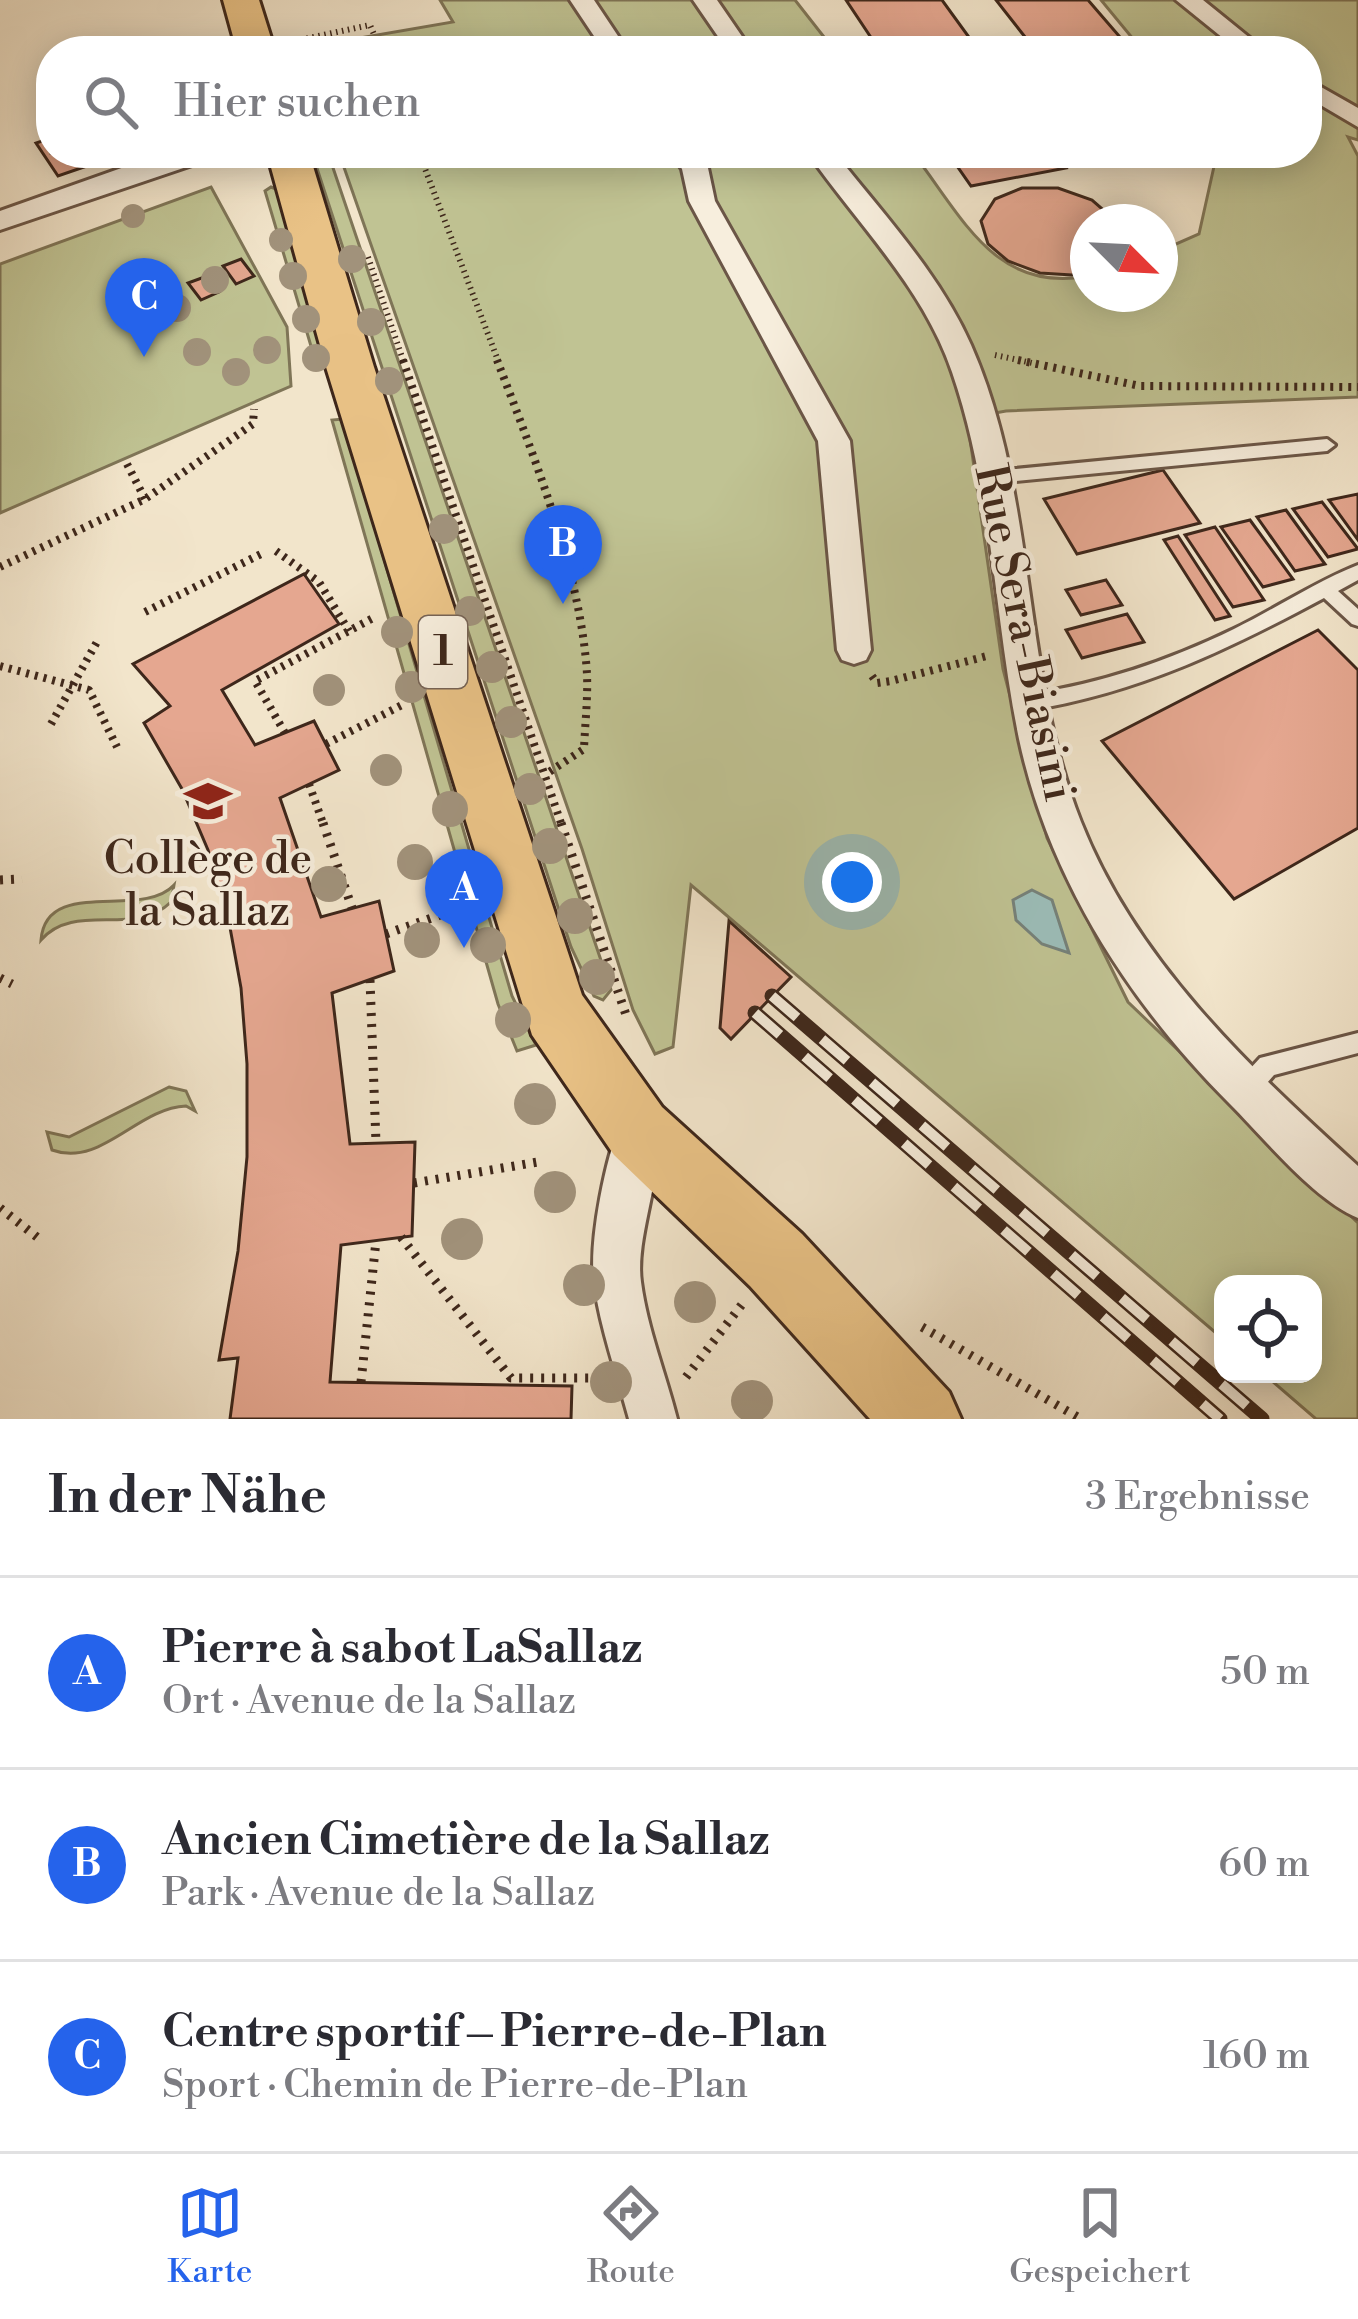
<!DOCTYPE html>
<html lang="de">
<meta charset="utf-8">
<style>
:root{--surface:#fff;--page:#f7f7f7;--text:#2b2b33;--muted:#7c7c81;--line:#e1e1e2;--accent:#2563eb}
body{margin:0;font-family:"Libre Bodoni",serif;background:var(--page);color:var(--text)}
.controls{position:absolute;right:36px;bottom:36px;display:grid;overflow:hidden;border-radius:24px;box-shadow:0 6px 30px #0003}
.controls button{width:108px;height:108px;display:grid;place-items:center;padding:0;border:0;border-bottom:3px solid var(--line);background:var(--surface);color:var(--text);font:60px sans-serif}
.compass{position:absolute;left:1070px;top:204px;width:108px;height:108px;border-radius:50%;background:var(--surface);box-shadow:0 6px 30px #0003;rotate:114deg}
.you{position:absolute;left:852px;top:882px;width:42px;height:42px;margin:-30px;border:9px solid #fff;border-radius:50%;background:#1a73e8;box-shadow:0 0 0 18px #1a73e833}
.badge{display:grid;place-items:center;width:78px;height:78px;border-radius:50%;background:var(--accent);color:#fff;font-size:39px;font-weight:700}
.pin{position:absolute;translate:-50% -99px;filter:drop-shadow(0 3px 6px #0008)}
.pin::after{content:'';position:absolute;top:63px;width:42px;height:36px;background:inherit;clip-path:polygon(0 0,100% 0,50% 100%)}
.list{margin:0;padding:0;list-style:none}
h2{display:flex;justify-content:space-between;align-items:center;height:156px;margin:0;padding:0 48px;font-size:51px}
h2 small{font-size:39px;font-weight:400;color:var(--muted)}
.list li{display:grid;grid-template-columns:78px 1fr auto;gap:36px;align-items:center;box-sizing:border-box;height:192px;padding:0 48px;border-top:3px solid var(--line)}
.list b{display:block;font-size:45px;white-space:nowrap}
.list p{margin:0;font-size:39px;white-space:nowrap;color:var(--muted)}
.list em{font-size:39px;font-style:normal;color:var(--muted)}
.icon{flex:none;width:66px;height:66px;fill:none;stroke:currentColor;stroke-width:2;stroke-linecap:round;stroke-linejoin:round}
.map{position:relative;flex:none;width:1358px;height:1419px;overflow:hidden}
.search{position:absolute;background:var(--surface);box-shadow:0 6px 30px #0003;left:36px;right:36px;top:36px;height:132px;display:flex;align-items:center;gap:30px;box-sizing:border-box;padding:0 42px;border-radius:48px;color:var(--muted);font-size:45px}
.sheet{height:732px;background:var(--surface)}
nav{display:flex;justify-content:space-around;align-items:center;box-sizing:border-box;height:168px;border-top:3px solid var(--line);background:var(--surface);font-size:33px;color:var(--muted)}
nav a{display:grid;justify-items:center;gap:6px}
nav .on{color:var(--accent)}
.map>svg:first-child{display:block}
</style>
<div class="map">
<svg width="1358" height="1419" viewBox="0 0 1358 1419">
<rect width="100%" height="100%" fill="#f2e5cb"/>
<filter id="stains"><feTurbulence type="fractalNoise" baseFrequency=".00167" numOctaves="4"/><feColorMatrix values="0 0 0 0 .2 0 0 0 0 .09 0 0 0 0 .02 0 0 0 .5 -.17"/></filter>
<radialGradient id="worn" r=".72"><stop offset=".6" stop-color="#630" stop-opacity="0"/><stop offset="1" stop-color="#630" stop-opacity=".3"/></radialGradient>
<path fill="#c0c393" stroke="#7f7557" stroke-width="3" d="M440 0H795L835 51H303L302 48 453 22Z
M1101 0H1358V140L1348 137 1358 156V397L1006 411 967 418 1003 669 1047 838 1128 1002 1358 1223V1419H1316L1264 1374H1313V1284H1223V1339L691 885 673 1047 655 1054 633 1010 582 849 339 153H913C962 216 995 294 1088 276V294H1160V251L1199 234 1217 153H1307V51H1143Z
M312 153H328L611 990 603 1000 594 996 571 947Z
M211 187 287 327 291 386 0 513V264Z
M271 187 276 189 326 361 316 363 265 191Z
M343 419 512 996 536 1045 517 1051 498 1004 332 420Z
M174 885 171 902C134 938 75 901 41 940 46 876 142 920 174 885Z
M169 1087 186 1091 195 1111 186 1106C137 1108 101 1168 52 1150L47 1132 69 1137Z"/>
<path fill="#9cbfbb" stroke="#76827b" stroke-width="3" d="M1032 890 1052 900 1069 953 1042 944 1016 920 1013 900Z"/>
<path fill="#e5a790" stroke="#3e271b" stroke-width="3" d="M846 0H942L979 51H880Z
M996 0H1088L1132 51H1036Z
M51 138V153L113 157 58 176 36 143Z
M948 153H1055L1066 168 971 186Z
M1022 188H1058L1092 200 1115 220 1088 222V270L1072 275 1040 273 1008 261 988 244 981 221 995 199Z
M241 259 254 276 236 284 223 266Z
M207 276 219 292 201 300 188 283Z
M1163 470 1200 523 1077 554 1044 499Z
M1358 494V540L1329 500Z
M1322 502 1358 549 1328 557 1293 509Z
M1286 510 1325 564 1295 571 1257 517Z
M1250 520 1293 579 1263 587 1221 527Z
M1215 527 1264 600 1233 607 1185 535Z
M1178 536 1230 616 1215 620 1164 540Z
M304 574 339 624 222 690 255 745 314 721 339 770 280 798 321 917 379 901 394 971 332 993 350 1144 415 1142 412 1236 341 1245 330 1382 572 1386 571 1419H230L238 1358 219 1360 238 1251 247 1157V1064L241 988 229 922 208 850 182 789 144 723 170 706 133 664Z
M1106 580 1122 605 1081 615 1066 590Z
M1127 614 1144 642 1082 658 1066 630Z
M1318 630 1358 670V828L1234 899 1102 741Z
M729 921 791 977 731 1039 720 1028Z"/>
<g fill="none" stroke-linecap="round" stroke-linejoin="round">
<defs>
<path id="service" d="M1327 439 1335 445 1327 451 994 483 986 477 994 471Z
M1358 565V580L1338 591 1358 609V626L1352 624 1324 598C1227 650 1140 692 1031 710L1025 707 1022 702 1025 697 1031 694C1103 683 1168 661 1234 629 1275 609 1315 582 1358 565Z
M1358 1033V1053L1274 1075 1253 1099 1245 1102 1237 1099 1234 1091 1237 1083 1260 1058Z"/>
<path id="minor" d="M570 0H594L628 51H604Z
M693 0H717L752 51H728Z
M1176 0H1203L1266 51H1239Z
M1307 79 1358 108V127L1307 97Z
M214 153 210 159 0 230V211L161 154Z
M671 153H697L708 168 715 201 850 441 871 650 866 660 854 664 842 660 837 650 818 441 689 201 682 169Z
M808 153H835C883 214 939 273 971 345 1038 497 1020 669 1081 822 1136 961 1250 1068 1358 1166V1218C1314 1200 1264 1138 1230 1104 1130 1004 1049 879 1019 739 994 617 993 491 952 372 923 287 858 225 808 153Z
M638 1109 653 1116C671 1158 634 1233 641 1282 647 1328 666 1375 677 1419H629C617 1375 600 1327 594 1282 589 1239 606 1156 623 1116Z"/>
<path id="primary" d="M223 0H259L275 51H237Z
M267 153H309L374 367 582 995 662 1107 802 1234 949 1392 961 1419H870L750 1286 614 1155 532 1035 326 367Z"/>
</defs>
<use href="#service" stroke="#6b5647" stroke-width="6"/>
<use href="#minor" stroke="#6b5647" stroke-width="6"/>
<use href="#primary" stroke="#3e271b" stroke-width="6"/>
<path stroke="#3e271b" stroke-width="6" stroke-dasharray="1.5 4.5" stroke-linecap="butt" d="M295 41 370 25 381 51
M419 153 499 363
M368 257 404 363
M995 355 1032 363"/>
<path stroke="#3e271b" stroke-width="8" stroke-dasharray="3 6" stroke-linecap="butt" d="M403 360 562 826
M497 360C533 454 581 573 587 674 588 699 585 724 584 749L546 774
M1018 360 1140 386 1358 387
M127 464 145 499
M276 551 319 582 349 631
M0 567 145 499 253 424 254 409
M145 612 261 554
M0 666 89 690 117 747
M872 676 877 683 891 681 987 656
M51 724 98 640
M285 733 255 681 375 617
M326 744 402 705
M309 784 324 826"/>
<path stroke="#3e271b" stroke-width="9" stroke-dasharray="3 8" stroke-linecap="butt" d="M323 823 352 908
M561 823 626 1015
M0 880 22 879
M386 934 460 908
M0 978 12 984
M370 980 376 1143
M414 1183 538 1162
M0 1208 42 1241
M401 1237 511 1378H599
M922 1327 1081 1419
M686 1377 743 1303
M361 1382 376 1241"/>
<use href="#service" fill="#f7eedd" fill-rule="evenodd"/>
<use href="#minor" fill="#f7eedd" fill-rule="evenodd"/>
<use href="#primary" fill="#e9c286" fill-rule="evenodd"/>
<defs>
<path id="rail" d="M772 996 1262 1419
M755 1013 1220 1419"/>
</defs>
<use href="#rail" stroke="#3e271b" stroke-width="15"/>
<use href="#rail" stroke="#f7eedd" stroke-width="10" stroke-dasharray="33" stroke-linecap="butt"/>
</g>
<g fill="#a1927b">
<circle cx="133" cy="216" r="12"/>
<circle cx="281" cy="240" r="12"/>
<circle cx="352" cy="259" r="14"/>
<circle cx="293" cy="276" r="14"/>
<circle cx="215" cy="280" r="14"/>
<circle cx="177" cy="308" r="14"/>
<circle cx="306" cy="319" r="14"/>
<circle cx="371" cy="322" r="14"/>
<circle cx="267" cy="350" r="14"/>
<circle cx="197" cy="352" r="14"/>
<circle cx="316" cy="358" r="14"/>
<circle cx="236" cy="372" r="14"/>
<circle cx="389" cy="381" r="14"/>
<circle cx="444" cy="529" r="15"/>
<circle cx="470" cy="611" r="15"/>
<circle cx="397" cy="632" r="16"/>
<circle cx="492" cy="667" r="16"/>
<circle cx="411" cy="687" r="16"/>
<circle cx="329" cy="690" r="16"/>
<circle cx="511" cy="722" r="16"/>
<circle cx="386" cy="770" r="16"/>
<circle cx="530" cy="789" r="16"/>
<circle cx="450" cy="809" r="18"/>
<circle cx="550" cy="846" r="18"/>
<circle cx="415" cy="862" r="18"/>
<circle cx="468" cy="877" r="18"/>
<circle cx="329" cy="884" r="18"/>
<circle cx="575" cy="916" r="18"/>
<circle cx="422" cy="940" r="18"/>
<circle cx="488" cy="945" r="18"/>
<circle cx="597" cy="977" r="18"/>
<circle cx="513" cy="1020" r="18"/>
<circle cx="535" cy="1104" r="21"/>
<circle cx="555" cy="1192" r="21"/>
<circle cx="462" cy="1239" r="21"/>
<circle cx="584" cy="1285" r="21"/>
<circle cx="695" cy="1302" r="21"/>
<circle cx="611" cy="1382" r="21"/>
<circle cx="752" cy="1401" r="21"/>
</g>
<defs>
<symbol id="school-bare" viewBox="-9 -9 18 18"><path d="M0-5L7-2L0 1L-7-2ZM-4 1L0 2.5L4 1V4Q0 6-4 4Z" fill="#8f2418" stroke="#f7eedd" stroke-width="2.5" paint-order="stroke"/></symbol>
</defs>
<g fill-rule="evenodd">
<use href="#school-bare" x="175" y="768" width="66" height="66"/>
</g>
<g text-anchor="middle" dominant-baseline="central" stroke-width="9" stroke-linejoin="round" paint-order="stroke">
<rect fill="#f7eedd" stroke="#766355" stroke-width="3" x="419" y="616" width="48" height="72" rx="9"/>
<g font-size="42" font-weight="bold" fill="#3e271b">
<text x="443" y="652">1</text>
</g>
<g font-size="45" fill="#3e271b" stroke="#f7eedd">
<text transform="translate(1024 633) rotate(78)">Rue Sera-Biasini</text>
</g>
<g font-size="45" fill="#3e271b" stroke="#f7eedd">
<text x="208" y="859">Collège de<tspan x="208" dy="52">la Sallaz</tspan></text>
</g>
</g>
<rect width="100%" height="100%" filter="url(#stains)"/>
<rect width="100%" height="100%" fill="url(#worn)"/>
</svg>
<div class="controls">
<button><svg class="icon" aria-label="locate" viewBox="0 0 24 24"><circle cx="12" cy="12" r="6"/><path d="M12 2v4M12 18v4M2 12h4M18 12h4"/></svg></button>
</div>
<svg class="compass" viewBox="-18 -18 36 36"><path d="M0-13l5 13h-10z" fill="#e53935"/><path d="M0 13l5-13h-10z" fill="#7c7c81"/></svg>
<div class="you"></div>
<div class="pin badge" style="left:464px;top:948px">A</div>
<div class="pin badge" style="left:563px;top:604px">B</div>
<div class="pin badge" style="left:144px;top:357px">C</div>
<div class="search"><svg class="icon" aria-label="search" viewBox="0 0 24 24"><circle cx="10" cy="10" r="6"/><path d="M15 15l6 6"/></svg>Hier suchen</div>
</div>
<section class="sheet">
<h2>In der Nähe<small>3 Ergebnisse</small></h2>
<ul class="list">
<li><span class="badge">A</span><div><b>Pierre à sabot LaSallaz</b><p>Ort · Avenue de la Sallaz</p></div><em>50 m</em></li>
<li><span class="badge">B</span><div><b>Ancien Cimetière de la Sallaz</b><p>Park · Avenue de la Sallaz</p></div><em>60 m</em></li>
<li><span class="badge">C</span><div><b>Centre sportif – Pierre-de-Plan</b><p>Sport · Chemin de Pierre-de-Plan</p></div><em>160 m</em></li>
</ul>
</section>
<nav>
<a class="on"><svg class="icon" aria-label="map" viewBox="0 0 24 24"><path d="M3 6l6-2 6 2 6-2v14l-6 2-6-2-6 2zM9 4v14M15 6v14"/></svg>Karte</a>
<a><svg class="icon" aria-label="directions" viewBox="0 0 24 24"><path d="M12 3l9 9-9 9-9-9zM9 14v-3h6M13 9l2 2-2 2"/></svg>Route</a>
<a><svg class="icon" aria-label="saved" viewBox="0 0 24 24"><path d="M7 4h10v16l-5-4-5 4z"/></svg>Gespeichert</a>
</nav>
